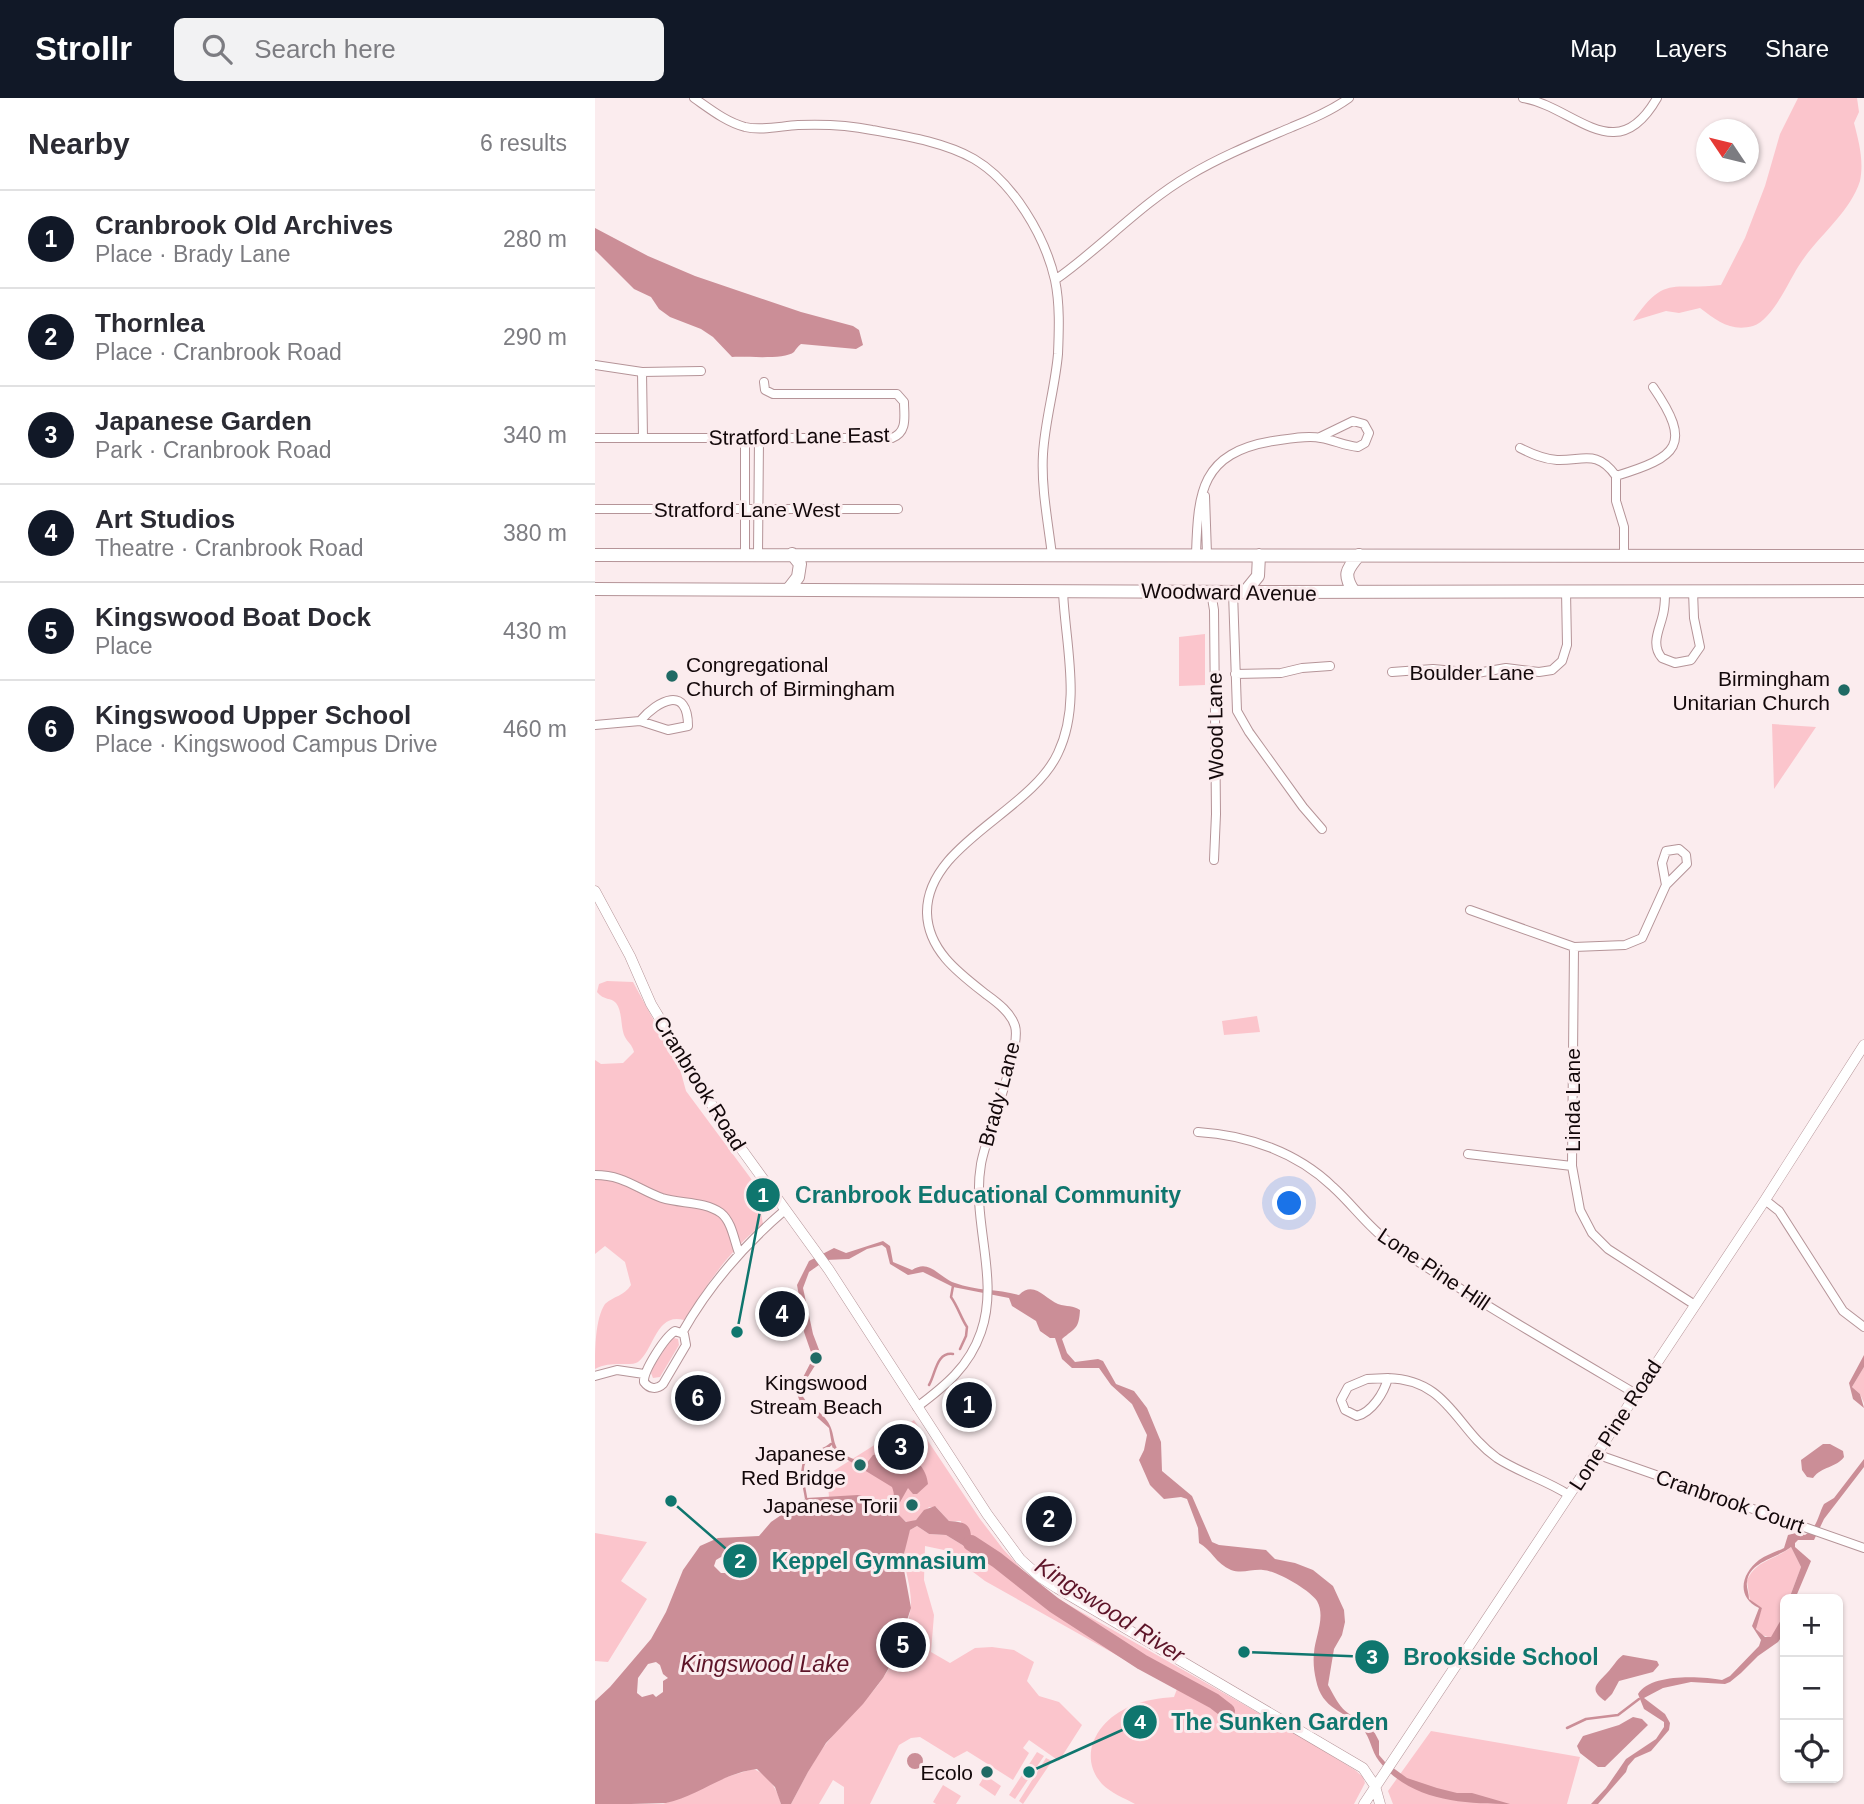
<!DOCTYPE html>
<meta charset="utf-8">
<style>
:root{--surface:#fff;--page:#f2f2f3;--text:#2b2b33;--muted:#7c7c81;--line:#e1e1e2;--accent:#111827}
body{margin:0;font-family:Helvetica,sans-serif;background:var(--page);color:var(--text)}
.controls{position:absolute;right:21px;bottom:21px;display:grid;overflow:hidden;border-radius:10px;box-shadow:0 2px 5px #0004}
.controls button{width:63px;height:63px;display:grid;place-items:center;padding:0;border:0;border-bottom:2px solid var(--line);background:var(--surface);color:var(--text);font:35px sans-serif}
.compass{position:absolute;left:1101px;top:21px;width:63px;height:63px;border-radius:50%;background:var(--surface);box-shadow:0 2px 5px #0004;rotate:305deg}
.you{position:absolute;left:695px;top:1106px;width:24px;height:24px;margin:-18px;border:5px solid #fff;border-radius:50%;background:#1a73e8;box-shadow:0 0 0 10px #1a73e833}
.badge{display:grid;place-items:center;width:46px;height:46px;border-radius:50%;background:var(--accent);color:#fff;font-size:23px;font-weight:700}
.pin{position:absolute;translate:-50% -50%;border:4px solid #fff;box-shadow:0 2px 7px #0006}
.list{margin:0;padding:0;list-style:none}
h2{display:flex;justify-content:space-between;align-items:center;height:91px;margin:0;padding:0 28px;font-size:30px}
h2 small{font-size:23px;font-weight:400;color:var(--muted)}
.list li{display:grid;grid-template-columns:46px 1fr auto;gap:21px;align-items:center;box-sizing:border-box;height:98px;padding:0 28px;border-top:2px solid var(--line)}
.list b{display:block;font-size:26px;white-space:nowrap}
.list p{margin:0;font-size:23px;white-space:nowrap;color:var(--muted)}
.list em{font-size:23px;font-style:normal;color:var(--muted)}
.icon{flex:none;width:38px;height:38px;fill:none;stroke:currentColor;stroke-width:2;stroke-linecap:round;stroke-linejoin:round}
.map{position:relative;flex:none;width:1269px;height:1706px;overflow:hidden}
header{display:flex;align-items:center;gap:42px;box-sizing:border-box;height:98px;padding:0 35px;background:var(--accent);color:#fff}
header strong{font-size:33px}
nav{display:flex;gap:38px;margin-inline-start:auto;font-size:24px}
.search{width:490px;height:63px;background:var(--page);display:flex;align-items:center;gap:18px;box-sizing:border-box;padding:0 24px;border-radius:10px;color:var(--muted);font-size:26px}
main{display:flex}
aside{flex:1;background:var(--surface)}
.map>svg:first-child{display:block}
</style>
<header>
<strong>Strollr</strong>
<div class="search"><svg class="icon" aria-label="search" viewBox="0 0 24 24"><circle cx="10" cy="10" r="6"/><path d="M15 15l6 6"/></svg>Search here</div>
<nav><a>Map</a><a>Layers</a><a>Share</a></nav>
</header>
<main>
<aside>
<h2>Nearby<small>6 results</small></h2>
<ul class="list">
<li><span class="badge">1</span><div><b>Cranbrook Old Archives</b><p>Place · Brady Lane</p></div><em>280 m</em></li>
<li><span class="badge">2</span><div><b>Thornlea</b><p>Place · Cranbrook Road</p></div><em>290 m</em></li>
<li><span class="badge">3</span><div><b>Japanese Garden</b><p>Park · Cranbrook Road</p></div><em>340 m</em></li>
<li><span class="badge">4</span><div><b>Art Studios</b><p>Theatre · Cranbrook Road</p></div><em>380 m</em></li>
<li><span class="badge">5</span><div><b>Kingswood Boat Dock</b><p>Place</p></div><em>430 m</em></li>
<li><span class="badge">6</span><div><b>Kingswood Upper School</b><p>Place · Kingswood Campus Drive</p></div><em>460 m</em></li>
</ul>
</aside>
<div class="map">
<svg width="1269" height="1706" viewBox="0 0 1269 1706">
<rect width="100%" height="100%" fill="#fbecee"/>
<path fill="#fbc5cc" d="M1203 0H1262L1264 14 1259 25C1264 44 1269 63 1265 83 1254 117 1221 139 1203 169 1193 185 1177 222 1158 228 1136 234 1122 223 1105 210L1084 215 1071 213 1038 223C1070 176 1077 193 1126 187L1150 140 1170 88 1185 36Z
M610 536V587L584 588V539Z
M1177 626 1221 629 1179 691Z
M12 883 38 884 85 971 91 993 171 1101 166 1115 168 1126C135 1151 111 1188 89 1222 61 1214 59 1252 43 1264 36 1269 16 1262 0 1271 0 1252 0 1221 10 1206 19 1198 29 1198 36 1187L30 1164 10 1148 0 1156V962L6 966 28 965 39 954C37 946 33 945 30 939 25 929 28 914 21 905 16 899 9 903 2 894L4 886Z
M662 918 665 934 629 937 627 923Z
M79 1240 83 1241 84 1247 65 1279 58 1280 56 1275 57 1271 76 1241Z
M1269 1269V1305L1265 1296 1257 1289Z
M319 1322 385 1421 408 1451 444 1490 708 1640 760 1672 768 1679 770 1685 759 1706H540C529 1700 516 1695 507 1686 481 1656 504 1621 536 1608 550 1602 564 1600 579 1599L582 1591 390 1483 349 1452 330 1448 329 1482 339 1517 336 1554 355 1565 380 1550 397 1549 419 1552 439 1564 432 1583 444 1598 464 1604 487 1627 464 1663 434 1642 428 1650 434 1655 418 1682 372 1653 359 1660 325 1639 316 1640 304 1647 275 1706H249V1689L238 1682 224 1706H196C208 1684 218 1661 235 1641 262 1608 289 1590 305 1547 309 1537 316 1516 316 1506 316 1476 302 1465 315 1432L322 1428 334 1436 351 1437 369 1448 366 1423H354L341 1409H334L321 1422 313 1425C281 1400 275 1397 234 1399L232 1377Z
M0 1435 52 1444 26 1483 52 1501 13 1564 0 1563Z
M1196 1449 1206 1469 1194 1501H1190C1190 1518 1185 1526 1176 1540L1167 1537 1160 1529 1167 1510 1155 1503 1152 1483C1160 1462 1181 1462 1196 1449Z
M836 1633 985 1659 972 1706H798L793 1693Z
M442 1654 449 1658 420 1701 414 1697Z
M451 1660 457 1663 428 1706 424 1703Z
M158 1671C172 1675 183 1692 186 1706H68L96 1696 125 1681Z
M390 1677 406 1688 400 1698 384 1687Z
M348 1687 366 1698 361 1706H341L338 1704Z"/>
<path fill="#cb8e97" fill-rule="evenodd" d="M0 130 53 158 100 178 206 214 258 228 264 232 268 247 261 251 206 246C203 248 201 251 199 254 190 262 152 258 137 259L118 239 106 231 75 219 64 211 56 199 39 191 0 152Z
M288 1143 295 1148 298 1164 317 1172C335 1160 344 1180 360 1185 381 1193 403 1191 424 1197 439 1182 450 1201 463 1206 472 1209 478 1207 485 1212 484 1231 480 1230 467 1241L472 1255 480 1264 503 1261 508 1263 521 1286 539 1293 552 1310 566 1344 567 1373 597 1398 617 1444 624 1447 671 1452 680 1461 700 1465 718 1472 738 1488 749 1512 750 1524 747 1537 739 1551 733 1587C741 1601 749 1620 767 1619L775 1626 784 1643V1657L790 1664 812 1680 842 1690 862 1695H877L915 1706C869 1706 815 1703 784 1663 776 1653 776 1640 767 1630 749 1612 727 1612 721 1582 719 1573 718 1564 719 1555 720 1539 731 1519 722 1503 715 1492 680 1472 668 1472 657 1471 647 1476 636 1472 621 1466 616 1451 604 1445L603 1430 592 1401 586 1399 569 1401 555 1387 544 1362 549 1352 552 1337 537 1306 516 1287 504 1270H477L467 1261 460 1240H455L445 1233 441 1223 417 1208 414 1200 358 1189 328 1174 313 1177 295 1166 291 1150 287 1147 272 1151 254 1161 231 1162 214 1174 208 1190 218 1236 226 1257C222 1266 205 1288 207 1296 209 1305 224 1312 230 1320 240 1332 237 1341 242 1350 248 1358 261 1362 271 1366L278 1357C302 1351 330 1358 333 1386L322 1396H318L313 1390 300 1413 311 1424 321 1422 329 1412 340 1408 354 1423C372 1424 377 1427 376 1445L369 1448 351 1437 334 1436 322 1428 315 1432 309 1456V1472L316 1510 300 1559 288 1580 268 1606 231 1645 213 1674 196 1706H186L180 1689 162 1671C127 1675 102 1699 71 1705 49 1706 22 1706 0 1706V1603L15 1589 56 1541 71 1514 88 1472 105 1448 123 1440 164 1438 176 1424 211 1400 263 1397 275 1400 292 1409C300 1404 300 1397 297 1389L238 1353 234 1330 205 1304 201 1293 218 1260 209 1234 210 1216 204 1198 202 1187 214 1163 239 1150 251 1155ZM126 1459 135 1463 138 1468 131 1475H126L119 1468 121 1462ZM61 1564 65 1567 68 1576 73 1580 68 1583V1594L61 1599 58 1596 47 1599 42 1595 43 1580 53 1566Z
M1269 1257V1269L1257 1289 1265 1296 1269 1310 1258 1301 1254 1285Z
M1228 1346H1235L1248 1353 1249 1359C1241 1370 1227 1368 1218 1380L1212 1379 1207 1372 1206 1362Z
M1269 1361V1369L1229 1421 1219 1442H1203L1200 1445V1449L1216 1463 1200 1501H1194L1206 1469 1196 1449C1183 1460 1154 1463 1152 1484 1151 1489 1154 1495 1154 1501L1167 1510 1161 1531 1170 1539H1176L1190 1515V1534L1183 1544 1163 1558 1146 1575 1135 1584 1130 1586 1096 1584 1068 1590 1049 1600 1070 1616 1075 1625 1074 1632 1056 1653 1040 1660 1033 1668 1031 1674 1003 1706H996L1011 1690 1031 1661 1061 1641 1069 1629V1624L1049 1611 1043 1596C1055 1575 1106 1578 1127 1582L1135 1578 1164 1548 1166 1542 1157 1528 1164 1510C1141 1499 1146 1476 1164 1462 1171 1457 1181 1454 1189 1450L1193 1437 1201 1435 1210 1437C1223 1429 1223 1417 1229 1406L1239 1400Z
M1028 1557 1062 1563 1064 1567 1058 1574 1024 1583 1017 1596 1010 1603C993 1591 1002 1586 1012 1575 1018 1569 1021 1562 1028 1557Z
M1038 1619 1047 1621 1053 1627 1010 1669H1003L985 1655 982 1648 988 1638 1024 1627Z
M312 1663a8 8 0 1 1 16 0a8 8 0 1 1-16 0Z"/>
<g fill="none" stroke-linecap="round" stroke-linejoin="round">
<path stroke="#cb8e97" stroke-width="2.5" d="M358 1188 356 1199C363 1209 366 1220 372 1229L371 1238 365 1251
M334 1287C341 1275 341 1254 358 1256
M211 1400C209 1387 202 1365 216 1356 224 1352 230 1352 236 1346
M972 1630 991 1621 1023 1617 1044 1601"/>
<path stroke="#cb8e97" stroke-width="16" d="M376 1445 402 1462 459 1507 547 1564 619 1603 632 1613"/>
<defs>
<path id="minor" d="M99 0C115 11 131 24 150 29 167 33 186 28 203 27 227 26 253 27 277 32 310 38 349 44 379 61 418 84 450 138 460 182 465 206 464 232 463 256 460 290 450 322 448 356 446 389 453 424 457 457
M928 0C980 9 1021 72 1062 0
M460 182C506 150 545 106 595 77 627 58 662 44 697 29 717 21 736 13 754 0
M0 267 47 274 106 273
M47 274 48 340
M0 340H297C313 334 309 318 309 304L302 296H178L170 292 169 284
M925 350C937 356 948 361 962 362 988 363 1002 351 1021 378
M1021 378C1083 359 1098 347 1058 289
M1021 378V403L1029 429V457
M610 398 612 456
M0 411H303
M150 456V340
M163 456 164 340
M601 456C603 393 606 355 678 343 693 341 712 337 726 340 739 342 750 348 763 349L770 345 774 335 769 326 758 323 725 339
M616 494 619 512 621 716 619 762
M638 494 642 613 654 634 708 709 727 731
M1070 494C1070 499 1070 505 1069 511 1067 528 1054 545 1067 560L1080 565 1096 562 1105 549 1099 520 1098 493
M797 574 838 571 882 575 911 570 944 574 957 572 967 563 972 547 971 493
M640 576 686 575 707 570 735 568
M0 627 45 623 73 632 93 628C93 587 63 602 45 623
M875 812 979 849 1030 847 1047 840 1071 787 1092 766 1091 757 1084 751 1071 753 1067 765 1071 787
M979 849 977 1068 985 1112 997 1135 1013 1151 1100 1207
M603 1034C652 1037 702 1054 738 1089 758 1107 773 1129 795 1145 875 1199 958 1247 1041 1296
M873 1056 977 1068
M0 1077C29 1077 42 1091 67 1100 86 1106 109 1103 126 1115 137 1124 139 1142 144 1155
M1170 1102 1184 1113 1248 1213 1269 1229
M80 1233 89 1236 91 1247 68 1286C62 1292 54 1291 49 1284 48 1273 70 1239 80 1233Z
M87 1235C114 1187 148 1148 190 1112
M0 1278 22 1272 49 1276
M793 1280 772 1281 753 1289 746 1302 750 1312 762 1318C777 1314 789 1295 793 1280 854 1282 860 1330 902 1360 925 1375 951 1382 974 1397
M322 1309C350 1288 374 1269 386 1234 405 1179 376 1124 386 1066 391 1036 427 951 420 928 416 915 403 905 392 897 365 876 333 853 332 815 331 746 436 714 463 655 487 605 470 545 468 493
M1001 1356 1269 1450"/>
<path id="tertiary" d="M0 793 35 858 56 906 129 1027 234 1172 392 1416 425 1461 445 1479 462 1490 768 1670 780 1688 785 1706
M769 1706 1170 1102 1269 947"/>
<path id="primary" d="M0 457 1269 458
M0 491 650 494 1269 493
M193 492 203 479 205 466 197 456
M650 494 663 478 664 457
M759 494C748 477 751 472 764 457"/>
</defs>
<use href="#minor" stroke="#b59498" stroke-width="10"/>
<use href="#tertiary" stroke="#b59498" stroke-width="11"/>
<use href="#primary" stroke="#b59498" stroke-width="14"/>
<use href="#minor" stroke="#fff" stroke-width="8"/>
<use href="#tertiary" stroke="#fff" stroke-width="10"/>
<use href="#primary" stroke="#fff" stroke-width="12"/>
</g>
<g fill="#1f6a64" stroke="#fbecee" stroke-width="2.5">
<circle cx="77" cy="578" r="7"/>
<circle cx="1249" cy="592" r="7"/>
<circle cx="221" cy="1260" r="7"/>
<circle cx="265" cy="1367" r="7"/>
<circle cx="317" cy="1407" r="7"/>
<circle cx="392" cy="1674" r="7"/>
</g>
<g text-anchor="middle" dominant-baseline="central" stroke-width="6" stroke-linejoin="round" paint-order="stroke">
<g font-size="21" fill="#13080a" stroke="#fbecee">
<text transform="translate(204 338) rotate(-1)">Stratford Lane East</text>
<text x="152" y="411">Stratford Lane West</text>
<text transform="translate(634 494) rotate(1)">Woodward Avenue</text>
<text x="877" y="574">Boulder Lane</text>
<text transform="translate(620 628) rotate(-91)">Wood Lane</text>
<text transform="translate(105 985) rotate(58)">Cranbrook Road</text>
<text transform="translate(404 996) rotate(-75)">Brady Lane</text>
<text transform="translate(977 1002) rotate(-90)">Linda Lane</text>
<text transform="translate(839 1171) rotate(34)">Lone Pine Hill</text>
<text transform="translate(1020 1327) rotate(-57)">Lone Pine Road</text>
<text transform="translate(1135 1403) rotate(19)">Cranbrook Court</text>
</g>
<g font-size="21" fill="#13080a" stroke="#fbecee" text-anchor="end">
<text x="91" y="566" text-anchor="start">Congregational<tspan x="91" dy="24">Church of Birmingham</tspan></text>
<text x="1235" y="580">Birmingham<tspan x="1235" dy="24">Unitarian Church</tspan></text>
<text x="221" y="1284" text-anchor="middle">Kingswood<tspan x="221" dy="24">Stream Beach</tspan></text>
<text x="251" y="1355">Japanese<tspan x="251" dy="24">Red Bridge</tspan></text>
<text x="303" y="1407">Japanese Torii</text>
<text x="378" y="1674">Ecolo</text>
</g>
<g font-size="23" font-style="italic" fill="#5d1428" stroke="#fbecee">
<text transform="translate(515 1512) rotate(33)">Kingswood River</text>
<text x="170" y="1566">Kingswood Lake</text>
</g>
</g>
<path fill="none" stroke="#0f766e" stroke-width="2.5" d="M142 1234L168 1097M76 1403L145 1463M649 1554L777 1559M434 1674L545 1624"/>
<g fill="#0f766e" stroke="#fbecee" stroke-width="2.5">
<circle cx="142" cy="1234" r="7"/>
<circle cx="76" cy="1403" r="7"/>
<circle cx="649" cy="1554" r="7"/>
<circle cx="434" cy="1674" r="7"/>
<circle cx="168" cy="1097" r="18"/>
<circle cx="145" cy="1463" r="18"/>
<circle cx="777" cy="1559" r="18"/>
<circle cx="545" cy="1624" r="18"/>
</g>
<g font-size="21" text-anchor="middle" font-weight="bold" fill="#fff">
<text x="168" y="1104">1</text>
<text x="145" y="1470">2</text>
<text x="777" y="1566">3</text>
<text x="545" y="1631">4</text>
</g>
<g font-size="23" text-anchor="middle" font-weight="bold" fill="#0f766e" stroke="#fbecee" stroke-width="6" stroke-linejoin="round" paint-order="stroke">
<text x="393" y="1105">Cranbrook Educational Community</text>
<text x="284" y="1471">Keppel Gymnasium</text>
<text x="906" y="1567">Brookside School</text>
<text x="685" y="1632">The Sunken Garden</text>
</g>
</svg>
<div class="controls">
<button>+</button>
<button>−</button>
<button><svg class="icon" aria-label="locate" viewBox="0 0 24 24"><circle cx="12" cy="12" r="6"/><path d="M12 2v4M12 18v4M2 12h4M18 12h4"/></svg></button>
</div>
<svg class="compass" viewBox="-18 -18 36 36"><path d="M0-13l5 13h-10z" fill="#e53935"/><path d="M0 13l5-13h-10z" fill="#7c7c81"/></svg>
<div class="you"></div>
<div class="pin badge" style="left:374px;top:1307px">1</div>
<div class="pin badge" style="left:454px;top:1421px">2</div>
<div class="pin badge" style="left:306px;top:1349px">3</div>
<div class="pin badge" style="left:187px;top:1216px">4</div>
<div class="pin badge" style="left:308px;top:1547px">5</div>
<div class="pin badge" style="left:103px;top:1300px">6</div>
</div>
</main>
